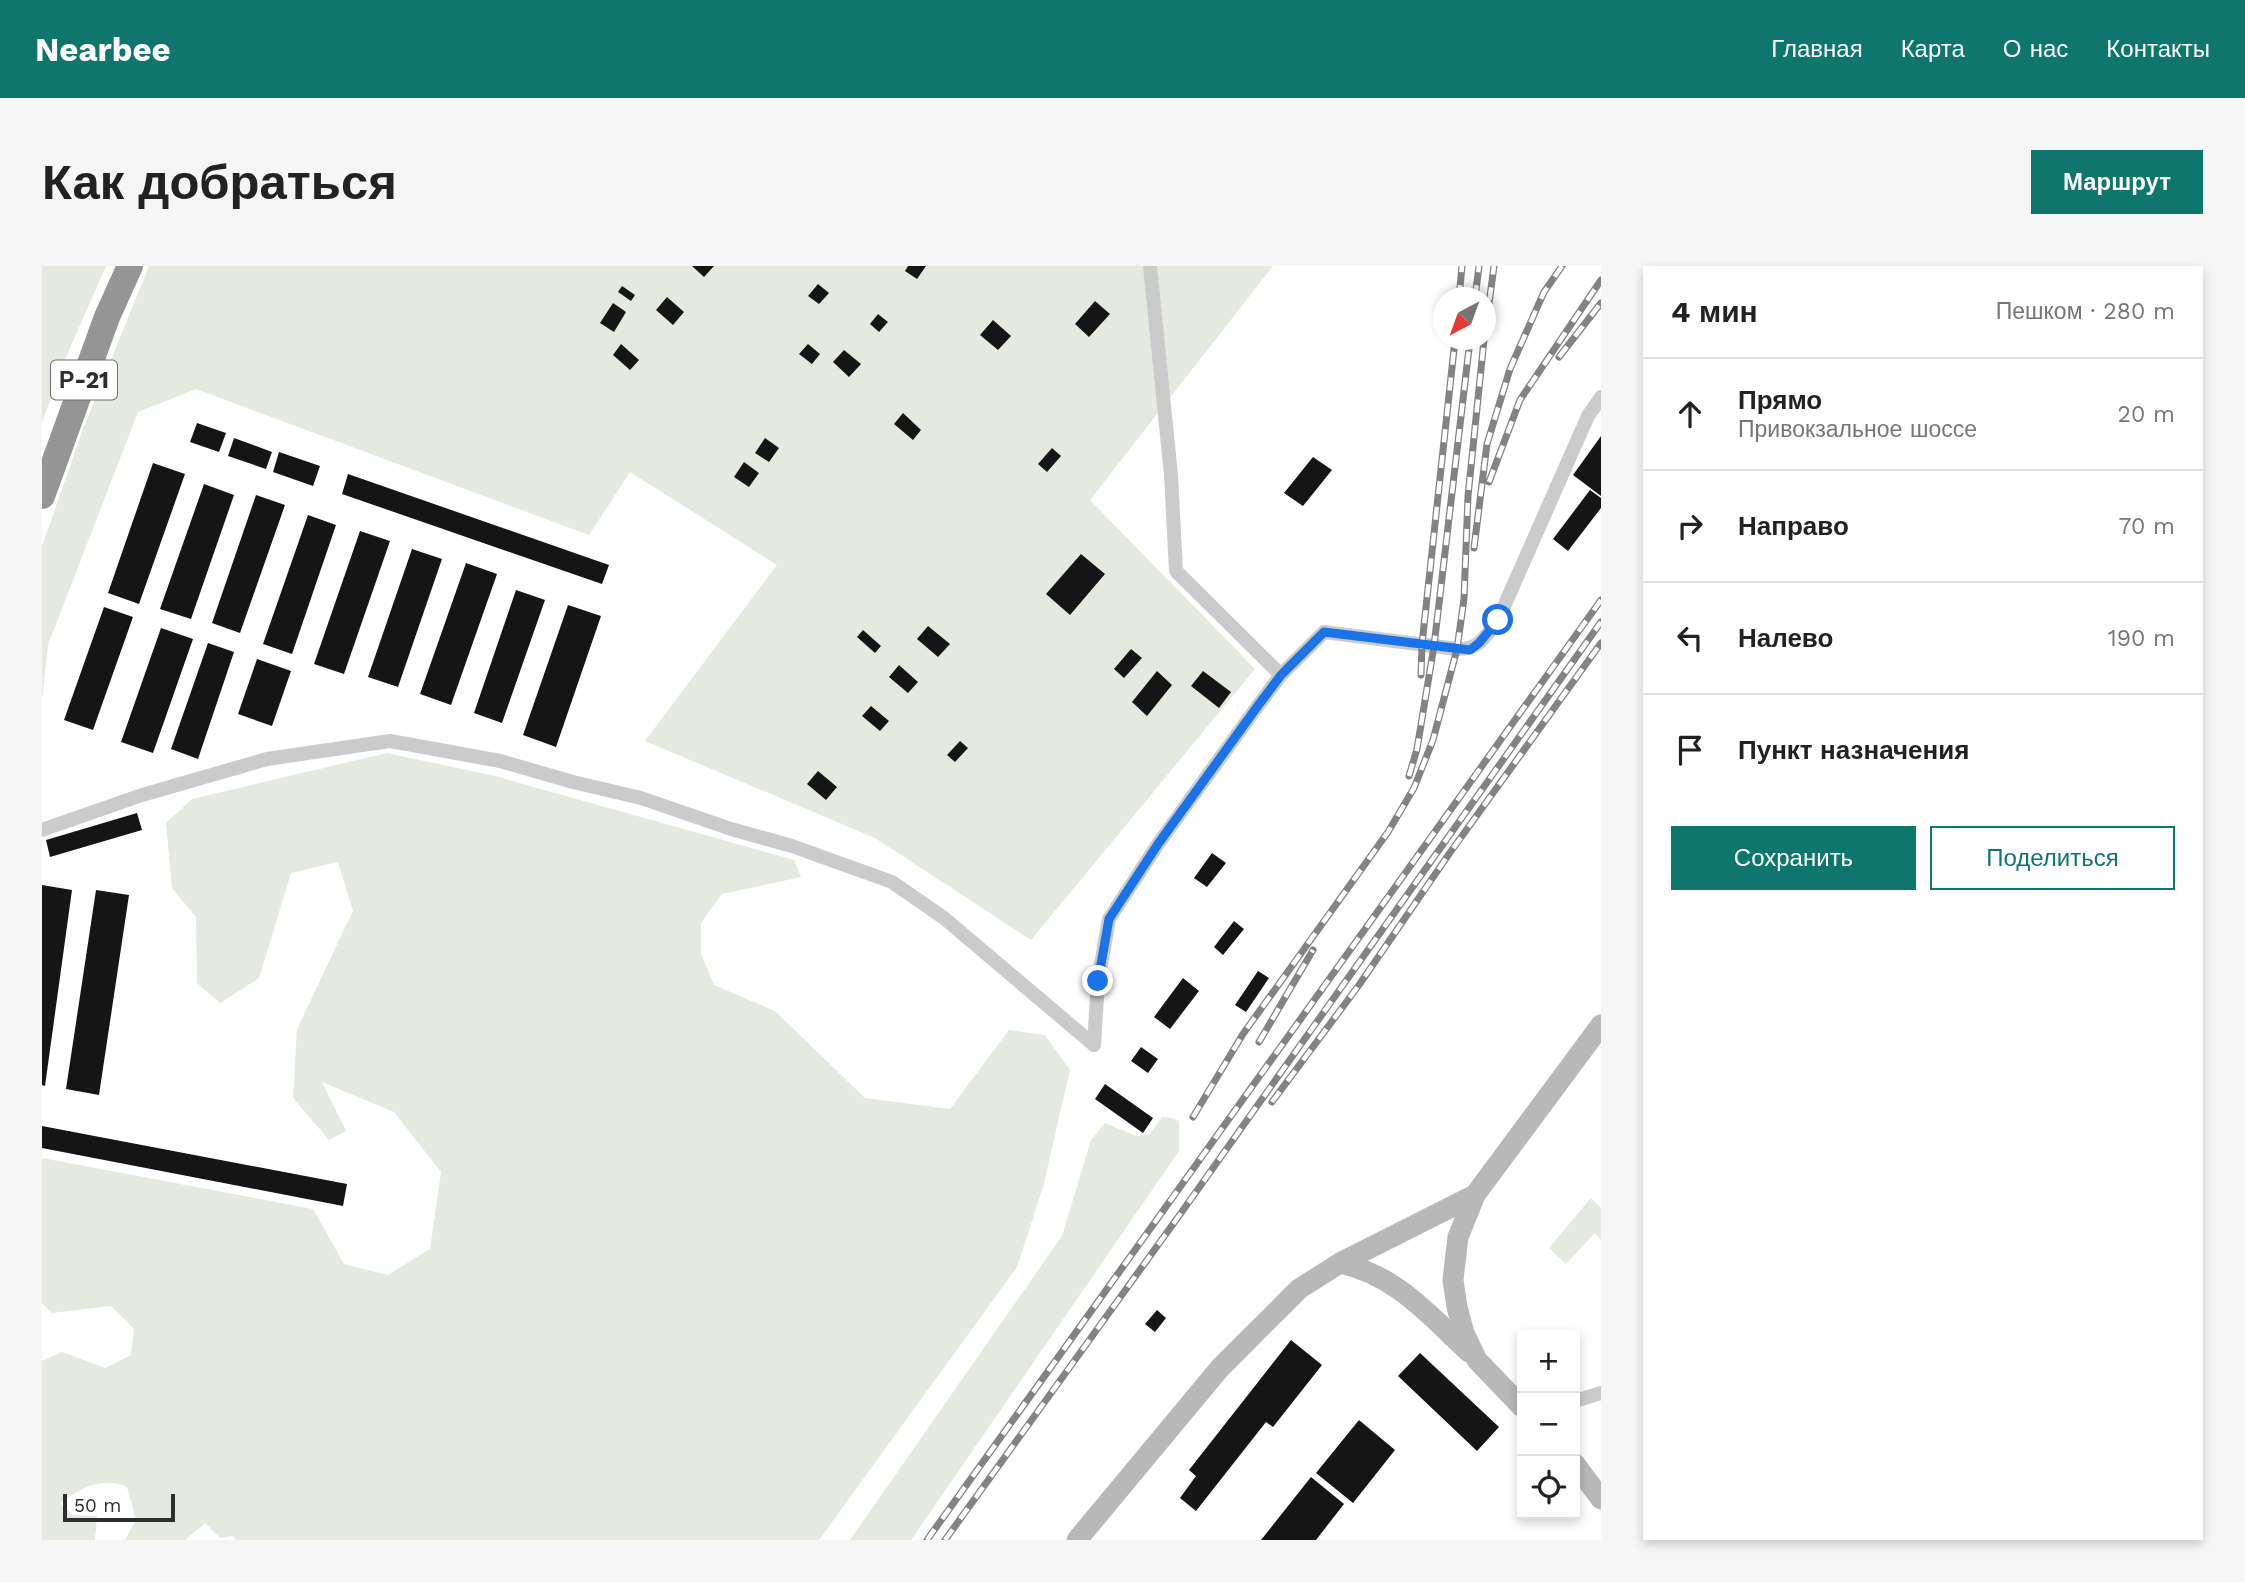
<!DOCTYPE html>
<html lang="ru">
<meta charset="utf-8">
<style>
:root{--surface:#fff;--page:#f6f6f6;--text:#222;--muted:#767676;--line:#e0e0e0;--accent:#0f766e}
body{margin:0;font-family:"Work Sans",sans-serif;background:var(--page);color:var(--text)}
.controls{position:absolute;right:21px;bottom:21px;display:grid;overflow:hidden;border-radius:0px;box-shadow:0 4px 10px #0003}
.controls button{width:63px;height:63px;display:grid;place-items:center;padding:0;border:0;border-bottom:2px solid var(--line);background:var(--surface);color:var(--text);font:35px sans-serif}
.compass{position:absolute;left:1391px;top:21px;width:63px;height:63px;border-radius:50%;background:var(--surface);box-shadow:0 4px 10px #0003;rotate:221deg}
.scale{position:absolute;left:21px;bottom:18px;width:112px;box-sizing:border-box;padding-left:7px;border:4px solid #2e2e2e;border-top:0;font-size:19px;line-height:24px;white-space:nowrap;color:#2e2e2e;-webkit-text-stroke:5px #fff;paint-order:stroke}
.stop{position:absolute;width:21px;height:21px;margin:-16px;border:5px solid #1a73e8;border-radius:50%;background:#fff}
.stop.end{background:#1a73e8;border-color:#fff;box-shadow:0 2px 7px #0008}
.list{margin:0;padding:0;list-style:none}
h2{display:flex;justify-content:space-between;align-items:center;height:91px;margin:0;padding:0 28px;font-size:30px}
h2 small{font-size:23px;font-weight:400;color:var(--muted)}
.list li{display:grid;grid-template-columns:46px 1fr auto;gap:21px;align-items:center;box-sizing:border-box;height:112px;padding:0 28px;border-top:2px solid var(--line)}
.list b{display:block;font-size:26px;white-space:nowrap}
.list p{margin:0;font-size:23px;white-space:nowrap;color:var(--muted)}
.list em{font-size:23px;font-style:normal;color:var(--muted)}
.actions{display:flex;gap:14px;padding:21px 28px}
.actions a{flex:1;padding:16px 0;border:2px solid var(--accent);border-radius:0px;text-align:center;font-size:24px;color:var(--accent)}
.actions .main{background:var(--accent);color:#fff}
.icon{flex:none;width:38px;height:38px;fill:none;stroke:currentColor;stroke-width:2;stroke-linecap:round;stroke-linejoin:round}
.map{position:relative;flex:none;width:1559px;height:1274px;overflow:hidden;border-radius:0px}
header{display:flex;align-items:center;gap:42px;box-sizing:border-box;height:98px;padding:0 35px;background:var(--accent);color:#fff}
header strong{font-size:33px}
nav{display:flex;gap:38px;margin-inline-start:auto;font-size:24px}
.intro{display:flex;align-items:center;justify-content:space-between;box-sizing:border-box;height:168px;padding:0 42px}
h1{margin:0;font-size:49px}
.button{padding:18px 32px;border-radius:0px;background:var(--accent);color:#fff;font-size:24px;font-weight:700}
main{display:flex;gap:42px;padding:0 42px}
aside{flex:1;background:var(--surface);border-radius:0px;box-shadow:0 4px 10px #0003}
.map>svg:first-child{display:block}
</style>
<header>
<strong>Nearbee</strong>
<nav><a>Главная</a><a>Карта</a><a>О нас</a><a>Контакты</a></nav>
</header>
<div class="intro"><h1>Как добраться</h1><a class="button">Маршрут</a></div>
<main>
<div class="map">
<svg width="1559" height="1274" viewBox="0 0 1559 1274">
<rect width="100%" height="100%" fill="#fff"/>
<path fill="#e4eade" d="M0 0H64L22 96 0 156Z
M107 0H1231L1048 234 1213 403 989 674 833 572 603 475 735 299 588 206 547 269 154 123 96 146 6 379 0 434V280L41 163Z
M345 487 453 510 752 594 759 611 680 628 659 657V688L672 719 733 745 823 832 908 843 967 764 1003 769 1028 804 1001 921 975 1001 777 1274H194L191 1270 178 1272 163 1257 143 1274H83L94 1254 85 1221C61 1210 38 1222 18 1237L31 1249 55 1250 53 1274H0V1095L20 1086 63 1102 89 1089 92 1063 69 1040 10 1047 0 1037V892L271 943 302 998 346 1009 388 983 399 906 352 846 280 816 304 865 287 874 251 832 255 763 311 645 296 596 249 607 217 712 178 737 155 717 154 651 130 622 124 557 150 533Z
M1120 851 1129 852 1137 855V885L869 1274H808L1020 970 1049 874 1063 857 1094 870 1108 868Z
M1549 932 1559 942V974L1553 967 1524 998 1507 982Z"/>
<path fill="#151515" d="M650 0H672L662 11Z
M866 0H884L875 13 863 5Z
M776 18 787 27 777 38 766 30Z
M580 20 593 29 589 35 576 26Z
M625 31 642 46 631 59 614 44Z
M1053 35 1068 48 1047 71 1033 58Z
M571 37 584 46 572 66 558 57Z
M836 48 846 56 837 66 828 58Z
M951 54 969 70 956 84 938 69Z
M579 78 597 94 588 104 571 89Z
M766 78 778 88 770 98 757 88Z
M802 84 819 98 807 111 791 96Z
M861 147 879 164 871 174 852 158Z
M155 157 184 167 177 186 148 176Z
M1559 170V230L1531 209Z
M192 172 230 186 224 203 186 190Z
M723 172 737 182 727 196 713 187Z
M1010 182 1019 190 1005 206 996 198Z
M237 186 278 200 271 220 231 206Z
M1271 191 1290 204 1261 240 1242 227Z
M702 196 717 207 707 221 692 211Z
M111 197 143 208 97 338 66 327Z
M306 208 567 299 560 318 300 228Z
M162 218 192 229 149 353 118 343Z
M1548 224 1559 232V242L1526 285 1511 273Z
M214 229 243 239 198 367 170 357Z
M266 249 294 259 250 388 221 378Z
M318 265 348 275 302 408 272 398Z
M370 283 400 293 356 421 326 411Z
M1039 288 1063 308 1028 349 1004 328Z
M424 297 455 308 409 439 378 428Z
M474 324 503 334 460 457 432 447Z
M526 339 559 350 514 481 481 469Z
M62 341 91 351 51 464 22 454Z
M886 360 908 378 896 391 875 373Z
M119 362 151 373 111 487 79 476Z
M821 364 839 380 833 387 815 371Z
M166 377 192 386 156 493 129 483Z
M1089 383 1100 392 1082 412 1072 403Z
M215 393 249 405 230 460 196 448Z
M857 399 876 416 866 427 847 411Z
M1115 405 1130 419 1105 450 1090 436Z
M1161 405 1189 426 1177 442 1149 420Z
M829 440 847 455 838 465 820 450Z
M918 475 926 482 913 496 905 489Z
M776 505 795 521 784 534 765 518Z
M95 547 100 564 8 591 4 574Z
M1170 587 1184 597 1165 621 1152 612Z
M0 619 30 624 3 820 0 819Z
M54 624 87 629 57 829 24 823Z
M1192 655 1202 663 1181 689 1172 681Z
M1216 705 1227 712 1204 746 1193 739Z
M1141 712 1157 725 1128 763 1112 751Z
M1099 781 1116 793 1106 807 1089 795Z
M1063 818 1111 852 1101 867 1053 833Z
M0 860 305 918 301 940 0 882Z
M1115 1044 1124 1052 1113 1066 1103 1058Z
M1249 1074 1280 1099 1231 1161 1224 1156 1154 1245 1138 1232 1154 1210 1147 1204Z
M1378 1087 1457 1161 1435 1185 1356 1110Z
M1317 1154 1353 1184 1311 1237 1274 1207Z
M1269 1211 1302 1238 1274 1274H1219Z"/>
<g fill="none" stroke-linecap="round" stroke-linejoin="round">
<path stroke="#cbcbcb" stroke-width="14" d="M1108 0 1129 209 1134 305 1239 409
M0 564 100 529 225 493 348 475 458 495 531 516 599 532 689 563 750 580 850 616 902 652 1052 779
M1052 779 1056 715 1067 653 1116 578 1215 441 1239 409 1282 366 1415 383C1438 384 1443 370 1456 354L1546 150 1559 131
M1533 1135 1559 1127"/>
<path stroke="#b8b8b8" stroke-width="21" d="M1298 997C1354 1009 1387 1049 1427 1086
M1480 1141 1435 1094 1422 1067 1415 1041 1411 1014 1416 971 1433 929 1559 759
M1533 1198 1559 1233
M1035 1274 1178 1102 1257 1023 1298 997 1433 929"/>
<path stroke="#959595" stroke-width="26" d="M0 230 65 51 88 0"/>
<defs>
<path id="rail" d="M1417 32 1420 0
M1433 32 1437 0
M1444 60 1452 0
M1517 91 1559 37
M1447 216 1478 134 1559 14
M1432 282 1445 178 1468 103 1502 26 1520 0
M1379 409 1380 378 1413 74
M1367 510 1375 483 1392 380 1428 74
M1217 776 1271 684
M1230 836 1317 719 1407 588 1559 377
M1151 851 1201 768 1346 566 1372 522 1391 474 1415 383 1422 333 1426 230 1442 74
M885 1274 1559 334
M903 1274 1139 947 1559 356"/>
</defs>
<use href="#rail" stroke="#838383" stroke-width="7"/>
<use href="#rail" stroke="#fff" stroke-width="4.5" stroke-dasharray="13" stroke-linecap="butt"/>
</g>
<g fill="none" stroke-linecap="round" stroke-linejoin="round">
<path stroke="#1a73e8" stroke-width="9" d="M1056 715 1067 653 1116 578 1215 441 1239 409 1282 366 1428 384 1437 377 1456 354"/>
</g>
<g text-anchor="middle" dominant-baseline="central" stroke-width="7" stroke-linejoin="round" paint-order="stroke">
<rect fill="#fff" stroke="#6d6d6d" stroke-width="2" x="9" y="94.5" width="66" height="39" rx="5"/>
<g font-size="23" font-weight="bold" fill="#2e2e2e">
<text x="42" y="114">Р-21</text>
</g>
</g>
</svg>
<div class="controls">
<button>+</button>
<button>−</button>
<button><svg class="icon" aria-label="locate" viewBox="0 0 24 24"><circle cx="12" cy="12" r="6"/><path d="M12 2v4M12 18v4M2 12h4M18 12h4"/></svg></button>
</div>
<svg class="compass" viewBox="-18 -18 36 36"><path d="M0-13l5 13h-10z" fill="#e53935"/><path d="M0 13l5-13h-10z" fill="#767676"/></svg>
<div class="scale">50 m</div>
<div class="stop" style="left:1456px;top:354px"></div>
<div class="stop end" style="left:1056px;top:715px"></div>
</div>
<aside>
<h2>4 мин<small>Пешком · 280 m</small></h2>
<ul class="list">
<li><svg class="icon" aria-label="ahead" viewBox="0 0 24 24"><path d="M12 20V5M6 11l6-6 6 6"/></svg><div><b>Прямо</b><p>Привокзальное шоссе</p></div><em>20 m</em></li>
<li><svg class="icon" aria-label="right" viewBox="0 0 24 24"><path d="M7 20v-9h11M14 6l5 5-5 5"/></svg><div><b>Направо</b></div><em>70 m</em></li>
<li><svg class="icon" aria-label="left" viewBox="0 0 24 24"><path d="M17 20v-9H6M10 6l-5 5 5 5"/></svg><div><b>Налево</b></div><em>190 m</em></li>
<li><svg class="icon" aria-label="arrive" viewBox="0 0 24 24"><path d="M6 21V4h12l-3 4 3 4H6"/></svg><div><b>Пункт назначения</b></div></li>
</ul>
<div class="actions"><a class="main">Сохранить</a><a>Поделиться</a></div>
</aside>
</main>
